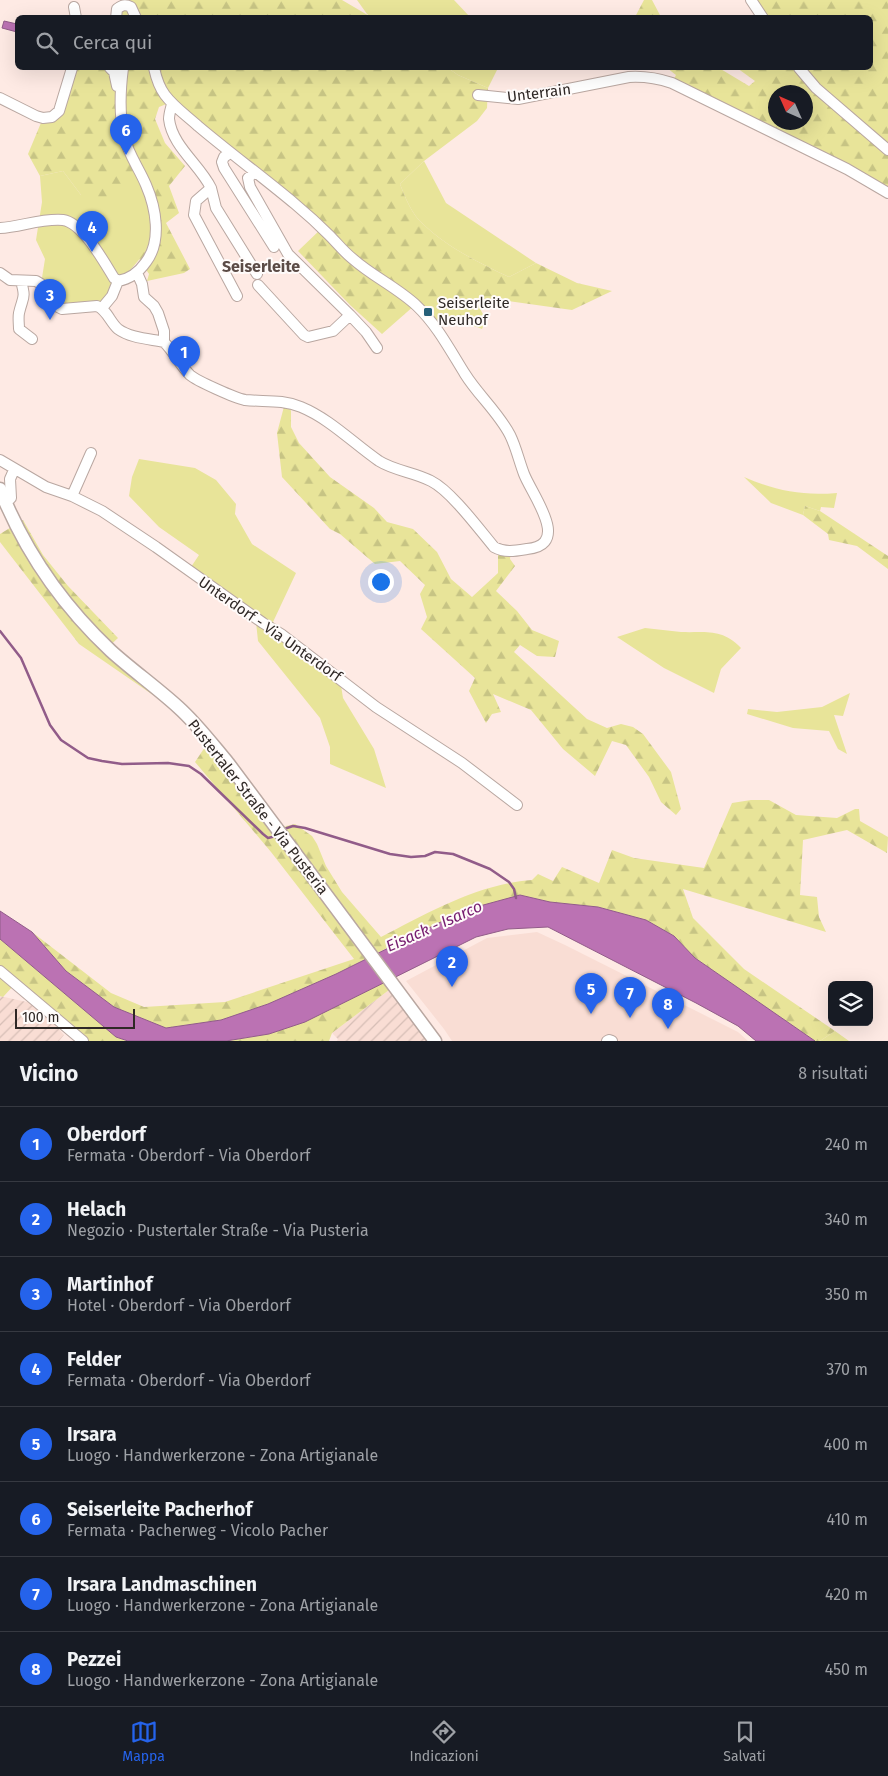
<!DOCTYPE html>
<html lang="it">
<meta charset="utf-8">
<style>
:root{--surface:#171b24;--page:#242831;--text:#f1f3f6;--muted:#9ea1a6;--line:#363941;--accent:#2563eb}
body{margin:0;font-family:"Fira Sans",sans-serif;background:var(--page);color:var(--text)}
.controls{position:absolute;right:15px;bottom:15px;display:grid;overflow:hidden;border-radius:8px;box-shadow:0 5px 20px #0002}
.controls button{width:45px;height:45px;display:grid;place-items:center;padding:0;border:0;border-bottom:1px solid var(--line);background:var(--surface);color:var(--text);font:25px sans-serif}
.compass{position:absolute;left:768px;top:85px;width:45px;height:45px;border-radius:50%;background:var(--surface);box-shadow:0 5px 20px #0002;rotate:315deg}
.scale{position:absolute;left:15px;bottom:12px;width:120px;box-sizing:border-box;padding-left:5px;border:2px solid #2f2826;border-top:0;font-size:14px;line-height:18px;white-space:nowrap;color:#2f2826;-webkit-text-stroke:4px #fffbfa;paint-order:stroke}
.you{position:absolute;left:380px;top:581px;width:18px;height:18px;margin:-12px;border:4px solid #fff;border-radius:50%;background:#1a73e8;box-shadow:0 0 0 8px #1a73e833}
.badge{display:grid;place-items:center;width:32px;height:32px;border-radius:50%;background:var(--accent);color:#fff;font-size:16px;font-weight:700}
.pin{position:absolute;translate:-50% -41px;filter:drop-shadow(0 1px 2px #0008)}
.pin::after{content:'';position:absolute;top:26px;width:18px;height:15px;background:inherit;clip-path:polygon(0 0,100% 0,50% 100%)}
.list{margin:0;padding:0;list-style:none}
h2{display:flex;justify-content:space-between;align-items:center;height:65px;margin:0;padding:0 20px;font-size:21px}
h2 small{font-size:16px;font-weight:400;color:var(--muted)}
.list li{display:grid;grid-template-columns:32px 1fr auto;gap:15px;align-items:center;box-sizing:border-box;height:75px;padding:0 20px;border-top:1px solid var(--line)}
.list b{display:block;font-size:19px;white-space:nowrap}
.list p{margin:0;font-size:16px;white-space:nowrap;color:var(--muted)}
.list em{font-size:16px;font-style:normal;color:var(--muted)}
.icon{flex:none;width:28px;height:28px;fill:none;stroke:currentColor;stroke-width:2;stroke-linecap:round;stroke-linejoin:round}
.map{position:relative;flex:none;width:888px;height:1041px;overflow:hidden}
.search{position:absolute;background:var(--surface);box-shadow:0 5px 20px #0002;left:15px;right:15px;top:15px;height:55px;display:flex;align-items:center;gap:12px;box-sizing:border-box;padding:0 18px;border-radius:8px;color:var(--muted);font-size:19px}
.sheet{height:665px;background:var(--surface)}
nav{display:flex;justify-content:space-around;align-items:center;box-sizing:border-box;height:70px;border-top:1px solid var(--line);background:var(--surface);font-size:14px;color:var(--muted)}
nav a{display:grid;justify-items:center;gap:2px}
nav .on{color:var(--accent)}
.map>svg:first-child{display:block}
</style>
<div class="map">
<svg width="888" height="1041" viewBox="0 0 888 1041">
<defs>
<pattern id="industrial-furrows" width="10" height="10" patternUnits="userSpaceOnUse" patternTransform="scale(1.25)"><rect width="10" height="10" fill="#f9ddd4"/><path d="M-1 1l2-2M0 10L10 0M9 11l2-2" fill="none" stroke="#d6beb6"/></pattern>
<pattern id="forest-firs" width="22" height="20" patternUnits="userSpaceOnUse" patternTransform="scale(1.25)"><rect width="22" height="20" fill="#e8e499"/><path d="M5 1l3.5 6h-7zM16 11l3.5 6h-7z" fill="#c7c484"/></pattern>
</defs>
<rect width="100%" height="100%" fill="#feeae4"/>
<path fill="#f9ddd4" d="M537 932 565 945 738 1032 748 1041H452L444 1029 406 981 487 938Z"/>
<path fill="url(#industrial-furrows)" d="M389 990 426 1041H337L338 1039 332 1033Z
M0 996 31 1003 52 1021 64 1035 59 1041H0Z"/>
<path fill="#e8e499" d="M357 0H454L470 17H371L367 14Z
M448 68H498L488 88 458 75Z
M424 161 446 203 536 263 509 277C479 263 447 247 423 224 412 215 405 197 400 184Z
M63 171 81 195 136 175C146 195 155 221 149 243 144 259 109 292 97 306L62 309 41 284 45 259 36 240 42 202 40 176Z
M139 459 195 468 216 480 236 504 235 514 252 544 296 573 273 622 339 673 343 698 374 749 386 788 330 764V747L320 718 258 641 256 622 187 573 199 555 159 527 129 496 132 477Z
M744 477C776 491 802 496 837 493L834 508 821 507 820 511 805 506 803 515 771 503Z
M645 628C657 629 669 631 681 632 705 633 722 628 741 648L721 669 714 693 664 668 617 637Z
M850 693 843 716 834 715 847 754 838 749 829 731 793 728 747 714 748 709 777 712 822 707Z
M0 971 15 984 3 997 0 996Z
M835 1031 849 1041H820Z"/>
<path fill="url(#forest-firs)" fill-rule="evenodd" d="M122 0H342L371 17 116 18 121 5Z
M644 0H652L661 17H635Z
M751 0H888V192L672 83 676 75 667 68H719L749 86 755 81 737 68H870V18L763 17ZM776 92H806V122H776Z
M72 68H448L458 75 488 88 487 108 477 121 424 161 400 184C405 197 412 215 423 224 447 247 479 263 509 277L536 263 577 283 612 291 572 310 493 299H475L486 320 482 329C469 323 456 325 442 322L436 328 415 305 382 334 350 305 298 251 322 228 174 101 159 107 155 119 165 143 185 166 169 186 179 213 166 223 190 269 184 273 147 281 149 274 139 259C142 255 145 250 148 246 157 227 145 193 136 176L99 206 81 195 63 171 40 176 28 154 43 118 52 117Z
M286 399 291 411V427L299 443 330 477 374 508 387 522 413 529 437 552 451 579 472 597 498 573V549L511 552 510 559 515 566 496 591 517 611 532 630 559 641 555 657 537 656 520 645 514 652 587 719 607 728 621 724 633 727 643 734 671 772 681 809 676 815 661 802 649 777 626 745 612 741 595 776 563 749 531 710 493 694 501 712 492 714 486 723 469 691 475 678 421 629 427 617 420 594 425 585 400 561 375 564 340 534 330 529 282 477 277 433Z
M805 506 820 511 888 556V569L857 546 829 540 828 534 803 515Z
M23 520 43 555 68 586 118 638 105 650 155 692 153 695 79 644 0 542V534Z
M207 744 279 832 286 826 295 824 312 836 317 844 326 866 342 892 381 937C429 912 478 884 532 880L538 874 553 881 562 867 599 883 612 850 634 858 704 868 732 803 751 800H769L796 815 837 818 855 809H859L860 821 888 837 887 853 847 830 803 840 800 895 817 897 819 917 826 932 683 889 693 918 744 969 835 1031 820 1041H815L695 958 674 936 646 920 598 907 550 902 520 895 420 933 387 948 336 974 268 1004 221 1020 166 1028 114 1007 66 971 32 932 111 993 144 1007 225 1002 354 959 271 852 195 762Z
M0 939 116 1037 128 1041H83L0 971Z
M383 982 389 990 332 1033 329 1041H226L269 1034Z"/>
<path fill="#bb72b3" stroke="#915c89" d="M4 21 17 24V32L2 28Z
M520 895 550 902 598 907 646 920 674 936 695 958 815 1041H756L738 1026 696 1003 548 927 508 929 476 937 305 1022 269 1034 226 1041H128L116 1037 0 939V911L32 932 66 971 114 1007 166 1028 221 1020 268 1004 336 974 465 910Z"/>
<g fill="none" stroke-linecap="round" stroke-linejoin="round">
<path stroke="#915c89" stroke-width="2.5" d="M0 631 21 658 50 725 61 740 88 758 102 761 122 764 168 763 189 766 201 774 263 834 268 838 276 836
M284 829 293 826 305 828 390 854 411 857 425 856 435 852 453 854 490 869 509 882 514 889 516 898"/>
<defs>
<path id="minor" d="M751 0 763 18
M74 7 76 18
M116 18 117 9C122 5 125 4 131 7L136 18
M110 68 114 72 117 86H120
M799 68 816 88 888 150
M478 95 518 99 629 77C645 76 657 78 672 83L847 169 888 193
M0 98 36 116 43 118 52 117 59 111 72 68
M172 104C171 108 169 114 169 119 172 146 200 165 211 188
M230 153 224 157 222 162 224 168 274 247
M254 173 248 178 250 187 288 254 350 315 333 331 308 337 304 335 258 285
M0 228C20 227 42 218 63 220 83 223 104 262 114 278L118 281
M0 273 10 280 36 281 41 284 58 307 62 309 97 306C107 310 110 322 118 329 130 338 150 339 164 342 174 352 180 365 190 375 197 381 235 398 245 400 264 402 282 399 301 407 330 419 353 443 379 461 395 471 414 472 431 481 451 491 479 529 494 547 505 553 515 551 527 549 572 545 532 495 524 474 519 461 516 447 510 435 498 412 478 395 465 374 450 350 437 325 417 306 398 288 372 276 353 259 344 252 337 243 329 235 318 224 307 214 295 204 264 178 230 153 198 126 187 116 174 107 165 95 159 87 156 77 154 68
M137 273 142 284 144 297 154 306 158 313 164 331V342
M21 281C26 299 23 296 19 313 18 318 19 324 19 329L32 339
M118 281C130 279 139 272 146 262 162 241 156 208 146 185 139 168 128 154 124 136 119 114 120 91 123 68
M237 296 194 215 196 201 211 188 216 208 257 274
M102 308 112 296 118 281
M350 315 366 332 377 348
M0 460 46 487 72 496 102 511 156 547 263 623 281 634 376 707 462 763 517 805
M72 496 91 453
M5 502 11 498 10 479 14 470
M0 971 83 1041
M607 1041 609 1040 612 1041"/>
<path id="major" d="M0 489C25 552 61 604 111 651 132 670 156 687 178 707 197 724 212 744 228 763L435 1041"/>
</defs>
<use href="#minor" stroke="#b9a7a1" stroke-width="12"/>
<use href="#major" stroke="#b9a7a1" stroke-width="15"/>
<use href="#minor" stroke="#fff" stroke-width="10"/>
<use href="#major" stroke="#fff" stroke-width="12"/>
</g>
<rect fill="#255f78" stroke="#fffbfa" stroke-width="2" x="423" y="307" width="10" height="10" rx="2.5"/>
<g text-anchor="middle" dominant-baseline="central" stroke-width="4" stroke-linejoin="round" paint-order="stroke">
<g font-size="15" fill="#2f2826" stroke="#fffbfa">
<text transform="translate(539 93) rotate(-7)">Unterrain</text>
<text transform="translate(270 629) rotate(35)">Unterdorf - Via Unterdorf</text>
<text transform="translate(258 807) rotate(52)">Pustertaler Straße - Via Pusteria</text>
</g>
<g font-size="15" fill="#2f2826" stroke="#fffbfa" text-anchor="start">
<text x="438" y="303">Seiserleite<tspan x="438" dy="17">Neuhof</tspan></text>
</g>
<g font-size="16" font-weight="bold" fill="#5b4b46" stroke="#fffbfa">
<text x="261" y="266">Seiserleite</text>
</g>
<g font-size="16" font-style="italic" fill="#751c6f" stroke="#fffbfa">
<text transform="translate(434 926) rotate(-24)">Eisack - Isarco</text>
</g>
</g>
</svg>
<div class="controls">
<button><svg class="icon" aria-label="layers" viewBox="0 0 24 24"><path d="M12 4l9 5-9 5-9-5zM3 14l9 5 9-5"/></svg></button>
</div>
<svg class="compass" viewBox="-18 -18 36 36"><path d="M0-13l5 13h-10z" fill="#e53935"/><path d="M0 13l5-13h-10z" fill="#9ea1a6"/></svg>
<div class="scale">100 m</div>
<div class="you"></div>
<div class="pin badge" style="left:184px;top:377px">1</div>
<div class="pin badge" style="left:452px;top:987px">2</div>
<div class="pin badge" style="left:50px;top:320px">3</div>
<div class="pin badge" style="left:92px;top:252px">4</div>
<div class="pin badge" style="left:591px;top:1014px">5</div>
<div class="pin badge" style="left:126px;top:155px">6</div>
<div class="pin badge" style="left:630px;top:1018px">7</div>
<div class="pin badge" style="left:668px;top:1029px">8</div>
<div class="search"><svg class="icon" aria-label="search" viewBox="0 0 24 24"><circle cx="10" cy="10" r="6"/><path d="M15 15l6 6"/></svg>Cerca qui</div>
</div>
<section class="sheet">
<h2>Vicino<small>8 risultati</small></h2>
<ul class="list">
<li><span class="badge">1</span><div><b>Oberdorf</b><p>Fermata · Oberdorf - Via Oberdorf</p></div><em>240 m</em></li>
<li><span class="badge">2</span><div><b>Helach</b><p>Negozio · Pustertaler Straße - Via Pusteria</p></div><em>340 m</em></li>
<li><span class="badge">3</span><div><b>Martinhof</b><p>Hotel · Oberdorf - Via Oberdorf</p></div><em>350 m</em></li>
<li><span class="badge">4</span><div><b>Felder</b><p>Fermata · Oberdorf - Via Oberdorf</p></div><em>370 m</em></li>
<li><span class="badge">5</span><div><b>Irsara</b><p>Luogo · Handwerkerzone - Zona Artigianale</p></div><em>400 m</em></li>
<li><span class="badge">6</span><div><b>Seiserleite Pacherhof</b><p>Fermata · Pacherweg - Vicolo Pacher</p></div><em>410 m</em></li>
<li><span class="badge">7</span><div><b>Irsara Landmaschinen</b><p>Luogo · Handwerkerzone - Zona Artigianale</p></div><em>420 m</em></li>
<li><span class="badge">8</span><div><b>Pezzei</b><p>Luogo · Handwerkerzone - Zona Artigianale</p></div><em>450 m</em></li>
</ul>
</section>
<nav>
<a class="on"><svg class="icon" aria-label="map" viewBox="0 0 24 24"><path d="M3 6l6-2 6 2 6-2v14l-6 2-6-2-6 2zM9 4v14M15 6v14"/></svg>Mappa</a>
<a><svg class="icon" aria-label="directions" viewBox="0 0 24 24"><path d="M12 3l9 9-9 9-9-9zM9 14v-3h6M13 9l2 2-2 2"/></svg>Indicazioni</a>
<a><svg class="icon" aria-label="saved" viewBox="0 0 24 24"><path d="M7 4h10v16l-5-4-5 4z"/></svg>Salvati</a>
</nav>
